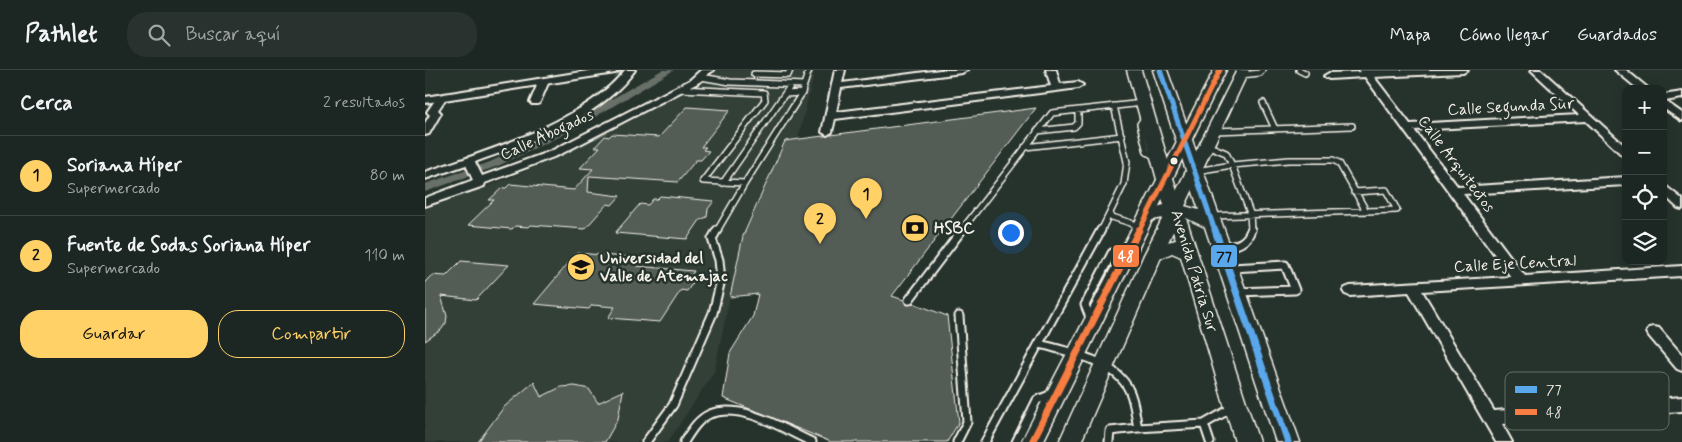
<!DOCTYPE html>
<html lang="es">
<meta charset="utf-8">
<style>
:root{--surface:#1c2622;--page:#29322f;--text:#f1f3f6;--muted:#a0a5a5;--line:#3a4340;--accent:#ffd166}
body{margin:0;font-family:Mynerve,sans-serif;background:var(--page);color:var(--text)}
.controls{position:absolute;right:15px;top:15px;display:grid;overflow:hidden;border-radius:10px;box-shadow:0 2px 12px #0003}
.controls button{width:45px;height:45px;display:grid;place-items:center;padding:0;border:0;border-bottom:1px solid var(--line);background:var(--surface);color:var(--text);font:25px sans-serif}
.you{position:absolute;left:585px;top:162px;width:18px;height:18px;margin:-12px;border:4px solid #fff;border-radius:50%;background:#1a73e8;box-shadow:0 0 0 8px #1a73e833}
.badge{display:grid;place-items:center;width:32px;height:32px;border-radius:50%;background:var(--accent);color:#111;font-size:16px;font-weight:700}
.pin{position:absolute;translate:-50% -41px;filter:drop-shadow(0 1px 2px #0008)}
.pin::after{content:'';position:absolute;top:26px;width:18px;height:15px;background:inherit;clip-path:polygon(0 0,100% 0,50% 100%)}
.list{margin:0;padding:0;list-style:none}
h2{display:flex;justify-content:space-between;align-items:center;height:65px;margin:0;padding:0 20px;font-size:21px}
h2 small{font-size:16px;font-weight:400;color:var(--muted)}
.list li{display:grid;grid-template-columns:32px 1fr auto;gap:15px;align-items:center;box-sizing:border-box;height:80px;padding:0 20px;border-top:1px solid var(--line)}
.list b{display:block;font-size:19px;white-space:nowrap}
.list p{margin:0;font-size:16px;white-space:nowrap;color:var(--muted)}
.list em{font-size:16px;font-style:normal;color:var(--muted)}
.actions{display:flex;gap:10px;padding:15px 20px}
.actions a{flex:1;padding:11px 0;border:1px solid var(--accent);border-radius:20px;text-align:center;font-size:18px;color:var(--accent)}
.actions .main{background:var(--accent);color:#111}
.icon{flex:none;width:28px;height:28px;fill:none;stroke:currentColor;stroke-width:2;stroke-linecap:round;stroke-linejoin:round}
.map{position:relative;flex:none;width:1257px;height:372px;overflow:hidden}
header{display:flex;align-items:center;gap:30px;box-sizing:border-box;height:70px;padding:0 25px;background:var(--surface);border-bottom:1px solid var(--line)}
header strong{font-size:24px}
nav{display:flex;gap:28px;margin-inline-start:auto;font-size:18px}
.search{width:350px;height:45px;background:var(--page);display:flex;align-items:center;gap:12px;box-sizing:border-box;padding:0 18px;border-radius:20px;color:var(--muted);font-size:19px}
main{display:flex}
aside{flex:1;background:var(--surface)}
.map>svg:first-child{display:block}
</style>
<header>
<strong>Pathlet</strong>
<div class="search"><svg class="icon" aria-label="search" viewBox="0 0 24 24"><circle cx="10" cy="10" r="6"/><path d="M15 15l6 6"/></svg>Buscar aquí</div>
<nav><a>Mapa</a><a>Cómo llegar</a><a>Guardados</a></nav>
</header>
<main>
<aside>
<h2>Cerca<small>2 resultados</small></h2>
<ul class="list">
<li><span class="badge">1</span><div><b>Soriana Híper</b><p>Supermercado</p></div><em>80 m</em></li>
<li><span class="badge">2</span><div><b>Fuente de Sodas Soriana Híper</b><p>Supermercado</p></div><em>110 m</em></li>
</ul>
<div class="actions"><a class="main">Guardar</a><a>Compartir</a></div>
</aside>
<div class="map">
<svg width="1257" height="372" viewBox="0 0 1257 372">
<rect width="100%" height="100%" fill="#26332d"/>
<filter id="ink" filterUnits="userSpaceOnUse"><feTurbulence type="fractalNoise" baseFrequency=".02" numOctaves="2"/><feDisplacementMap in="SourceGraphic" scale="10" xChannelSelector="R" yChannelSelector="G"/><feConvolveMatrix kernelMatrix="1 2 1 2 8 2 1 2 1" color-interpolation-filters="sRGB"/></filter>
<g filter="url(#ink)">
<path fill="#333f39" d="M291 0H390L373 69 359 71 318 166 289 302 243 372H0V139L90 106 140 83 206 46 274 15Z"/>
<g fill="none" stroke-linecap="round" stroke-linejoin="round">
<path fill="#676f68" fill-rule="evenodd" d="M237 0H249L148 60 73 96 0 122V114L65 92 140 56Z"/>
</g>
<path fill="#525c55" stroke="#f4f1e8" d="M262 37 305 40 276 77H281L278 80 284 81 276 90H271L253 112 164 106 163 122 195 126 187 135 182 134 160 159 106 155 104 157 90 156 87 159 43 155 69 130H64L77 118H81L85 114 149 120 168 99 155 98 175 77H170L180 66 184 67 187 64 234 67Z
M611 38 467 226 479 230 483 235 488 233 522 246 534 352 522 372H406L298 328 305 283 328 246 333 224 305 227 318 166 360 71Z
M235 126 289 131 283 139 282 147 275 150 262 169 190 163 215 134 223 135 228 129H232Z
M152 183 202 187 199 191 214 192 211 196 269 201 266 206 272 207 262 221 256 220 235 252 183 248 190 237 167 235 164 239 109 234Z
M36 191 84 195 51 230 16 226 22 246 21 253 16 260 0 271V212L7 205 21 206Z
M109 312 116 327 136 317 150 316 164 319 173 333 198 321 193 349 180 372H53L79 337Z"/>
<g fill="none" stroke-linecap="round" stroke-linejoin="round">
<defs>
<path id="service-far1" d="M874 0 880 3
M329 4 363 5 365 0
M816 5 835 3 837 0
M379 15 384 0
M255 19 339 23 340 30 278 111 320 113 377 23 379 15 305 12 276 7
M360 24 377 23
M838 33 850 59
M720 47 715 54 722 82 731 87
M612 61 649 57 653 53V40
M789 61 927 56
M600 77 697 66
M771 101 807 95 801 83 782 75
M298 113 366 15
M684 146 715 156
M787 146 972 140 961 120 929 122
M292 161 320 113
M536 161 627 43 718 33
M676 161 699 114 702 92 689 36
M826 161 825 143 807 95 864 90H908L914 93 941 141"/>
<path id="service" d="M798 179C811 175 821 174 826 160
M806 198 860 195 870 220 813 222
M484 230 537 160
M666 250 660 235 687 183 702 178
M615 274C643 282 690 290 704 320 710 332 710 345 713 358L779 354 807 338
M779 354 785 372
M221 372 248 335 288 243 296 210 294 190 287 169 292 160
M259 372C266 361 273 349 285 344 318 332 358 359 387 372
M532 372 542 352 534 246
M560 372 676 160
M591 372 612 330 625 325
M684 372 685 361 713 358"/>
<path id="minor" d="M200 0H210C174 50 105 72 50 92L57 106 126 81 265 10 276 0H286L279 9 271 14 134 85 60 113 59 116 0 136V128L48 110 41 95 0 109V102C62 81 159 52 200 0Z
M410 0H420L417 13 515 0H542L537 3 416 18 411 42 626 16 621 0H631L635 14 653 12 658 15 653 18 631 21 410 49 407 62 402 65 397 62Z
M934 0H1043L1038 3 949 7 985 54 1154 45 1106 0H1116L1201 77V86L1197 85 1161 51 989 60 1033 117 1201 107V115L1038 124 1100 206 1257 196V206L997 221 1069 341 1257 327V341L1077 354 1087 372H1071L984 222 925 226 920 224 918 221 920 218 925 216 1086 207 940 7 904 9 899 6 904 3 936 2Z
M1190 0H1201L1224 19H1213Z
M119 8 124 11 115 32 113 34H107L105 32 114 11Z
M1257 22V28L1240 31 1257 43V51L1238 38V25Z
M16 25 21 28 13 40 16 43 4 64 0 65V53L5 45 2 42 13 26Z
M1238 114 1257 129V139L1253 138 1238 124Z
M1229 257 1234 258 1257 285V301L1252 299 1224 266 1222 262 1224 258Z"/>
<path id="tertiary" d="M169 0H195L190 3 0 33V27Z
M289 0 280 6 274 3 277 0Z"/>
<path id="secondary" d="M789 0H801L618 372H596Z
M812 0H824L737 185 656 372H634L719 185Z"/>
<path id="primary" d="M702 0H716L756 135 774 140 728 0H742L875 372H851L780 157 761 148 834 372H810L756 187 747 183 728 192 721 190 719 185 730 175 751 170 743 147 723 151 717 149 714 145 717 141 739 135Z"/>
</defs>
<use href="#service-far1" stroke="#f4f1e8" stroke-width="8"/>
<use href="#service" stroke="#f4f1e8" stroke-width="11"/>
<use href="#minor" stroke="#f4f1e8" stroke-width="4"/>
<use href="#tertiary" stroke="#f4f1e8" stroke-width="4"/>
<use href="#secondary" stroke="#f4f1e8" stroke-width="3"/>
<use href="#primary" stroke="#f4f1e8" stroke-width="3"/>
<use href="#service-far1" stroke="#26332d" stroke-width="5"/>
<use href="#service" stroke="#26332d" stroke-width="7"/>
<use href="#minor" fill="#26332d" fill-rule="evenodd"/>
<use href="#tertiary" fill="#26332d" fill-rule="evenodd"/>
<use href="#secondary" fill="#26332d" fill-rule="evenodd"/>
<use href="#primary" fill="#26332d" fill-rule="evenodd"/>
<defs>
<path id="bus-1-far1" d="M735 0 790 161"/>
<path id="bus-1" d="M790 160 863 372"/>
<path id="bus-2-far1" d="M714 161 795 0"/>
<path id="bus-2" d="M607 372 714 160"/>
</defs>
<use href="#bus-1-far1" stroke="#26332d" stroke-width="8"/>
<use href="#bus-1" stroke="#26332d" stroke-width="11"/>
<use href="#bus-2-far1" stroke="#26332d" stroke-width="8"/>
<use href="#bus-2" stroke="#26332d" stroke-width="11"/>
<use href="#bus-1-far1" stroke="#5aa8eb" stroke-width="5"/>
<use href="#bus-1" stroke="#5aa8eb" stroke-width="7"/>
<use href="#bus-2-far1" stroke="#f77d43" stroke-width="5"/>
<use href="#bus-2" stroke="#f77d43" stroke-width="7"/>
</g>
</g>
<defs>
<symbol id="bank-disc" viewBox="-11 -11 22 22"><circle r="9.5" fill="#ffd166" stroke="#26332d"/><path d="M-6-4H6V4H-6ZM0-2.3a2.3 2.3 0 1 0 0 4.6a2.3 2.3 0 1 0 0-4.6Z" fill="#111"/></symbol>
<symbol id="university-disc" viewBox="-11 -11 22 22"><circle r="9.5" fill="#ffd166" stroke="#26332d"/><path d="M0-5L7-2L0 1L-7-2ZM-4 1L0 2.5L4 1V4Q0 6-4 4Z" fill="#111"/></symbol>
</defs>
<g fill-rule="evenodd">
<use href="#bank-disc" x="474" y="142" width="32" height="32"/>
<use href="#university-disc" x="140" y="181" width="32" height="32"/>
</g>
<circle fill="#f4f1e8" stroke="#26332d" stroke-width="2" cx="749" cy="91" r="4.5"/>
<g text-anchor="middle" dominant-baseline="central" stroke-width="5" stroke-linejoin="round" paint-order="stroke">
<g font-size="16" fill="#f4f1e8" stroke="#26332d">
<text transform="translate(1086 37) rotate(-3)">Calle Segunda Sur</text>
<text transform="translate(122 65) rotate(-25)">Calle Abogados</text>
<text transform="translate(1031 94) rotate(53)">Calle Arquitectos</text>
<text transform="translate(1090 194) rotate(-3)">Calle Eje Central</text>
<text transform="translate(769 201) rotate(73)">Avenida Patria Sur</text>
</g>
<g font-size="16" font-weight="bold" fill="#f4f1e8" stroke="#26332d" text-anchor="start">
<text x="509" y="158">HSBC</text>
<text x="175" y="188">Universidad del<tspan x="175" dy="18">Valle de Atemajac</tspan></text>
</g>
</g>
<rect x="1080" y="302" width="164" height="58" rx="8" fill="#26332d" stroke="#646c65" stroke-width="1"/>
<rect x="1090" y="316" width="22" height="7" fill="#5aa8eb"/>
<rect x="1090" y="339" width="22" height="6" fill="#f77d43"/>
<g font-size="14" fill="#f4f1e8">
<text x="1121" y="324">77</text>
<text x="1121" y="347">48</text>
</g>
<g stroke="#26332d" stroke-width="2">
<rect x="687" y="174" width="28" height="24" rx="5" fill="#f77d43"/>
<rect x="785" y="174" width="28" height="24" rx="5" fill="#5aa8eb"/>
</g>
<g font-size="14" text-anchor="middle" font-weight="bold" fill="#fff">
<text x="701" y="191">48</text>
</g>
<g font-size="14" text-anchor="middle" font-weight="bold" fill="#111">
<text x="799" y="191">77</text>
</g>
</svg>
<div class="controls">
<button>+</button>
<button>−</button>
<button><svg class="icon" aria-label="locate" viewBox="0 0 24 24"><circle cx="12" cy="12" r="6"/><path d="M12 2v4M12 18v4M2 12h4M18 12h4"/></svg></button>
<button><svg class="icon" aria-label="layers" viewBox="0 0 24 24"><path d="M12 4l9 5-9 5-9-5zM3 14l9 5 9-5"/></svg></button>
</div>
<div class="you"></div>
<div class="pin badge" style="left:441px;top:149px">1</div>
<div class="pin badge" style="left:395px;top:174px">2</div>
</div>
</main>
